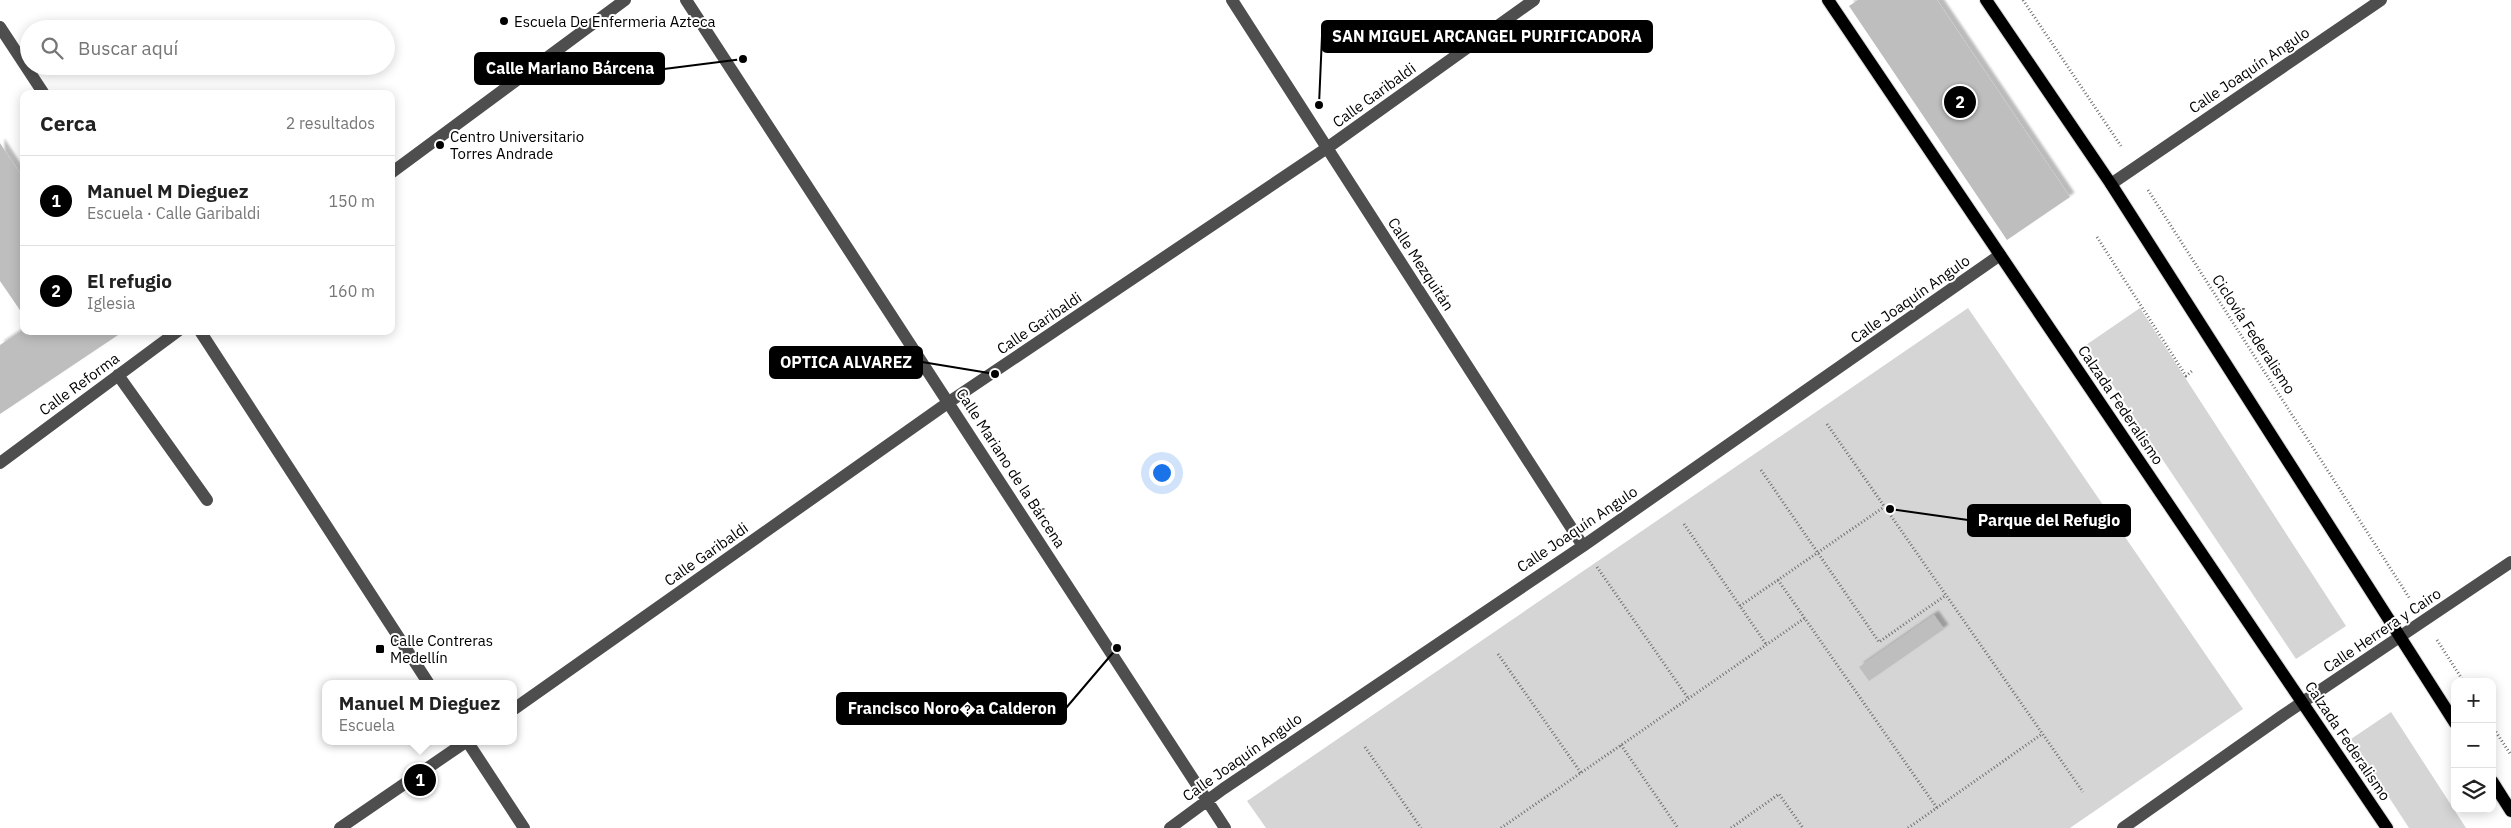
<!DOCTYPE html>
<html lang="es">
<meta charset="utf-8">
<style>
:root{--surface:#fff;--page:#f6f6f6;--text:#222;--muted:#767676;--line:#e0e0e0;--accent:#000}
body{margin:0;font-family:"IBM Plex Sans",sans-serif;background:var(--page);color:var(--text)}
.controls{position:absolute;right:15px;bottom:15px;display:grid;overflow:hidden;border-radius:10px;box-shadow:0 2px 12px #0003}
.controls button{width:45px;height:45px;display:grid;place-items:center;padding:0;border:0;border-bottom:1px solid var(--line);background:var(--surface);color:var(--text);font:25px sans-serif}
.you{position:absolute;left:1161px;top:472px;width:18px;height:18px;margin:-12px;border:4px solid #fff;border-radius:50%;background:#1a73e8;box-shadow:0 0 0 8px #1a73e833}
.badge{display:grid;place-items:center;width:32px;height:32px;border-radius:50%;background:var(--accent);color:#fff;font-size:16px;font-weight:700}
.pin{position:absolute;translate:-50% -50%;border:2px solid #fff;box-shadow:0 1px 5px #0006}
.popup{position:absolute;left:322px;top:680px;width:195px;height:65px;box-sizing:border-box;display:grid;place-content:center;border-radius:10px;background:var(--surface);filter:drop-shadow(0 1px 4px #0005);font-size:16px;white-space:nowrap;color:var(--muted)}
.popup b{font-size:19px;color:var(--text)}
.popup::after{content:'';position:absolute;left:50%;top:100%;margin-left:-10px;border:10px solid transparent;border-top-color:var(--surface)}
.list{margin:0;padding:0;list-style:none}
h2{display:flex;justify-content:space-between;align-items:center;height:65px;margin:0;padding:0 20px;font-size:21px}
h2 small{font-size:16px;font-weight:400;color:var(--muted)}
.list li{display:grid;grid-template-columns:32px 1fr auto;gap:15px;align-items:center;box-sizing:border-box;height:90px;padding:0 20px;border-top:1px solid var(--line)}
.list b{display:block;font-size:19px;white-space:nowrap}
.list p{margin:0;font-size:16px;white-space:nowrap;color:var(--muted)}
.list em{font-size:16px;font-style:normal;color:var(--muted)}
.icon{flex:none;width:28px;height:28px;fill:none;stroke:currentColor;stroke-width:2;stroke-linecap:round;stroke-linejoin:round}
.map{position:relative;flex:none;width:2511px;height:828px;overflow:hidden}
.search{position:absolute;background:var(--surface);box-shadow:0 2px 12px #0003;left:20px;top:20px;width:375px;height:55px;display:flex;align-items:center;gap:12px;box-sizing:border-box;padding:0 18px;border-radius:28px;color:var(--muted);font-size:19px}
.panel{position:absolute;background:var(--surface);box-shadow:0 2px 12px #0003;left:20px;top:90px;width:375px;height:245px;border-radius:10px}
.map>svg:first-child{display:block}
</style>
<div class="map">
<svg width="2511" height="828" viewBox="0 0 2511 828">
<defs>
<filter id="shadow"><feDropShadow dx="4.5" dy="-4.5" stdDeviation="1" flood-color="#0004"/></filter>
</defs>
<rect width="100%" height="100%" fill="#fff"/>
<path fill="#d5d5d5" d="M1968 308 2243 709 2070 828H1266L1247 801Z
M2140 308 2346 626 2296 659 2086 345Z
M2391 712 2466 828H2409L2351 739Z"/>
<path fill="#bebebe" filter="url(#shadow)" d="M1858 0H1937L2070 197 2007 240 1849 6Z
M0 143 21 175 24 173V316L0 281Z
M24 329V331H124L0 414V345Z
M1934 615 1944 629 1869 681 1859 667Z"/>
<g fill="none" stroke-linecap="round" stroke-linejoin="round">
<defs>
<path id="major" d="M1828 0 2387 828
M1986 0 2111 184 2455 723
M2492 781 2511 811"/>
</defs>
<use href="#major" stroke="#dbdbdb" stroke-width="14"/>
<path stroke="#707070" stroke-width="3" stroke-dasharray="1 2.5" stroke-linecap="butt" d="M2023 0 2121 146
M2148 190 2410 599
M2097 237 2186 376 2192 371
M1827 424 2083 792
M1761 470 1879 642 1946 595
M1684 524 1766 644
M1597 567 1688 698
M1778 580 1937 808
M1740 606 1884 507
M2437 640 2464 682
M1498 654 1581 773
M2492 726 2511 755
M1621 745 1678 828
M1365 747 1421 828
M1501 828 1805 618
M1731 828 1779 794 1803 828
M1908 828 2042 734"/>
<path stroke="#4e4e4e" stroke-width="12" d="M686 0 1225 828
M1232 0 1583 546
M0 27 44 94
M391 173 625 0
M2111 184 2381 0
M200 331 429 684
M118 375 207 500
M0 463 178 331
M514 709 949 402 1327 148 1534 0
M467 741 524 828
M340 828 467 741
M1170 828 1223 789 1583 546 2000 255
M2123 828 2282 716 2511 562"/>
<use href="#major" stroke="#000" stroke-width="12"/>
</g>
<g fill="#000" stroke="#fff" stroke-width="2">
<circle cx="504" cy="21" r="5"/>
<circle cx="440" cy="145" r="5"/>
<rect x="375" y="644" width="10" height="10" rx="2.5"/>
</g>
<g text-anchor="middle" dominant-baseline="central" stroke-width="4" stroke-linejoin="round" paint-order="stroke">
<g font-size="15" fill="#000" stroke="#fff" text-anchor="start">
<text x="514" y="21">Escuela De Enfermeria Azteca</text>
<text x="450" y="136">Centro Universitario<tspan x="450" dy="17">Torres Andrade</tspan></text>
<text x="390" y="640">Calle Contreras<tspan x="390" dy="17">Medellín</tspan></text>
</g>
<g font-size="15" fill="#000" stroke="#fff">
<text transform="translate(2249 70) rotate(-34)">Calle Joaquín Angulo</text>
<text transform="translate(1374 95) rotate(-36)">Calle Garibaldi</text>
<text transform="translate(1421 264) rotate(57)">Calle Mezquitán</text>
<text transform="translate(1910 299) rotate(-35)">Calle Joaquín Angulo</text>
<text transform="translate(1039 323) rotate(-34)">Calle Garibaldi</text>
<text transform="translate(2254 334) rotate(57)">Ciclovía Federalismo</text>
<text transform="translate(79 384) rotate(-36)">Calle Reforma</text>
<text transform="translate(2121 405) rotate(56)">Calzada Federalismo</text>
<text transform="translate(1011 468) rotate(57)">Calle Mariano de la Bárcena</text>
<text transform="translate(1577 529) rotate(-34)">Calle Joaquín Angulo</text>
<text transform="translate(706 554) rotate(-35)">Calle Garibaldi</text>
<text transform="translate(2382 630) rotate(-34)">Calle Herrera y Cairo</text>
<text transform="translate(2348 741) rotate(56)">Calzada Federalismo</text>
<text transform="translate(1242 757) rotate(-35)">Calle Joaquín Angulo</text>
</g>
</g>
<path fill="none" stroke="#000" stroke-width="2" d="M1319 105L1322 36M743 59L664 69M995 374L922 362M1890 509L1968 520M1117 648L1066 708"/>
<g fill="#000" stroke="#fff" stroke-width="2">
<circle cx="1319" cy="105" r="5"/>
<circle cx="743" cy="59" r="5"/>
<circle cx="995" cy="374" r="5"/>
<circle cx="1890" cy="509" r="5"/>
<circle cx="1117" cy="648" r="5"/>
</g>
<g fill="#000" stroke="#000" stroke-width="2">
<rect x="1322" y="21" width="330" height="31" rx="5"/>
<rect x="475" y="53" width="189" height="31" rx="5"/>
<rect x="770" y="347" width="152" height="31" rx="5"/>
<rect x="1968" y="505" width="162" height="31" rx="5"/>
<rect x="837" y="693" width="229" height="31" rx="5"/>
</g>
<g font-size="16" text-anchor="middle" font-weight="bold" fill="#fff">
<text x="1487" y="42">SAN MIGUEL ARCANGEL PURIFICADORA</text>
<text x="570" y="74">Calle Mariano Bárcena</text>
<text x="846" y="368">OPTICA ALVAREZ</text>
<text x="2049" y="526">Parque del Refugio</text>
<text x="952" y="714">Francisco Noro�a Calderon</text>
</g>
</svg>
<div class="controls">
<button>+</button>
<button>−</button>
<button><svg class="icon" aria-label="layers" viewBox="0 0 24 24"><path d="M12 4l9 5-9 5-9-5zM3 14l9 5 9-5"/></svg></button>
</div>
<div class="you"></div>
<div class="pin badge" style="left:420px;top:780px">1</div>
<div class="popup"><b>Manuel M Dieguez</b>Escuela</div>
<div class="pin badge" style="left:1960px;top:102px">2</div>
<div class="search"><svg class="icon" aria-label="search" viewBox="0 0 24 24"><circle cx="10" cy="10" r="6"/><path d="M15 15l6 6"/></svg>Buscar aquí</div>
<section class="panel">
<h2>Cerca<small>2 resultados</small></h2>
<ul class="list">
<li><span class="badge">1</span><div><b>Manuel M Dieguez</b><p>Escuela · Calle Garibaldi</p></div><em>150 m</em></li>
<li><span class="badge">2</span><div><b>El refugio</b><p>Iglesia</p></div><em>160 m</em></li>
</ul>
</section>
</div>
